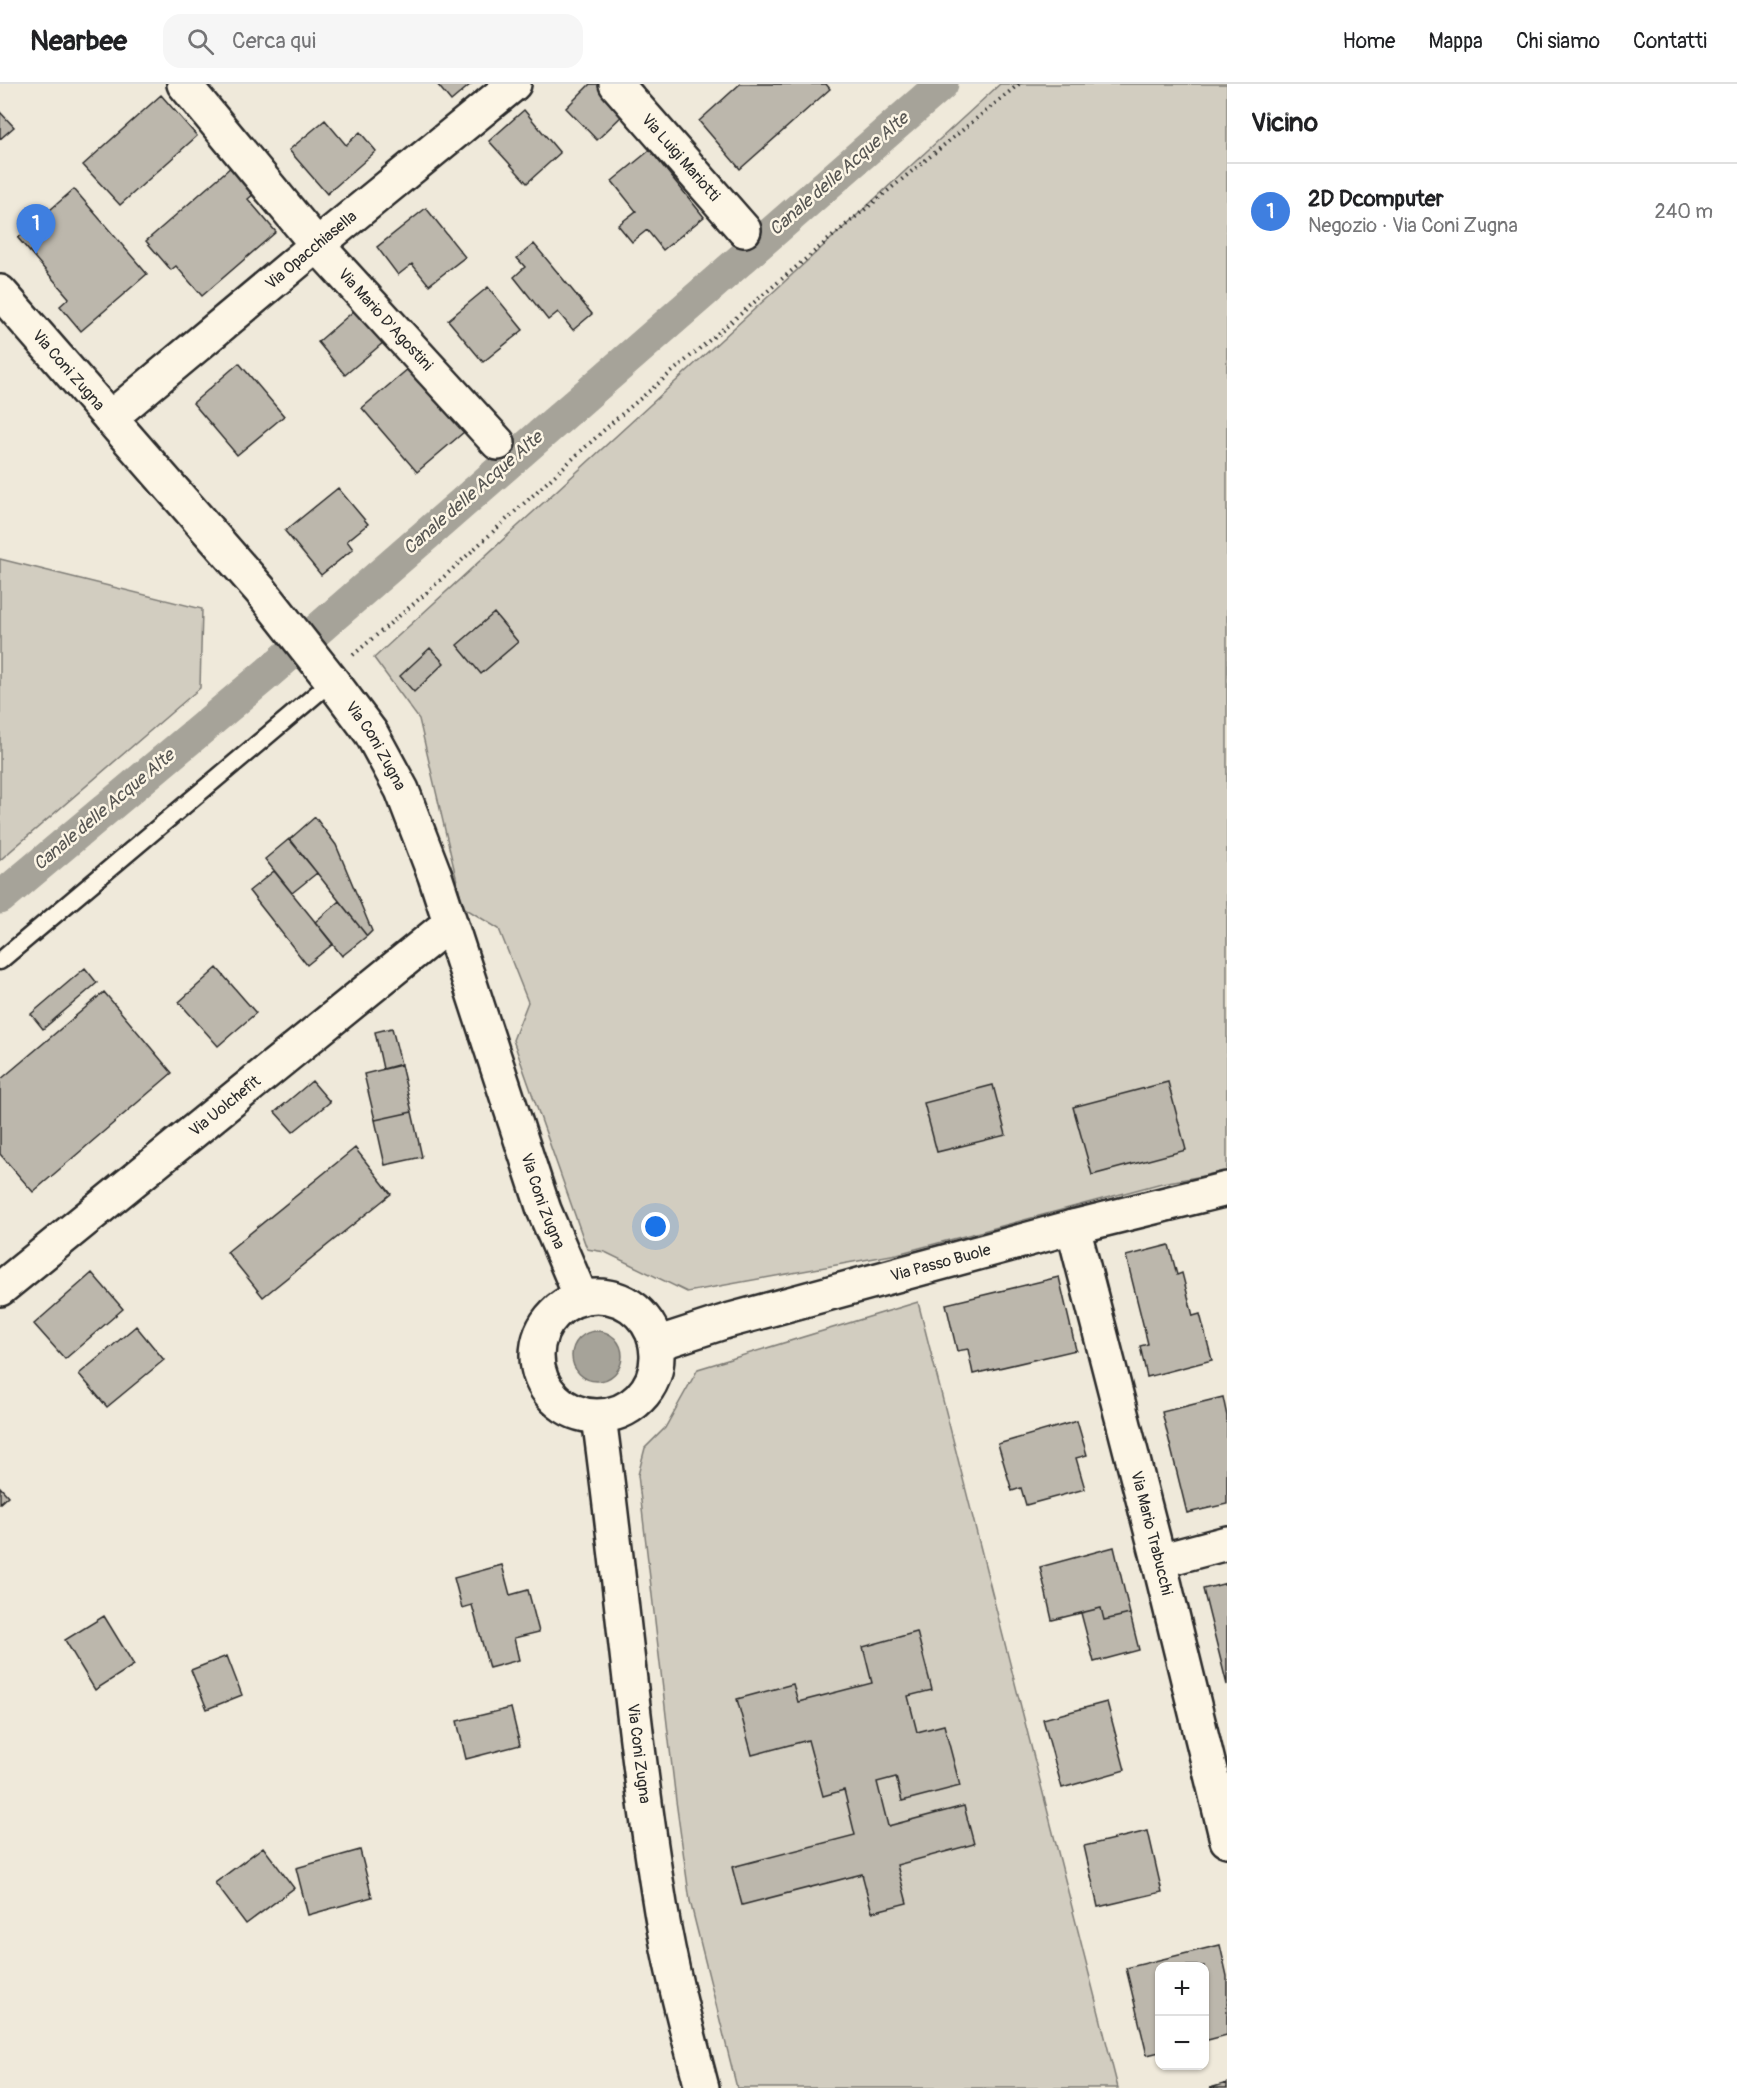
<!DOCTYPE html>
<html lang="it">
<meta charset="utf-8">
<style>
:root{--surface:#fff;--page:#f6f6f6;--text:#202124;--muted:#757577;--line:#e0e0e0;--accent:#1a73e8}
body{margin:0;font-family:Pangolin,sans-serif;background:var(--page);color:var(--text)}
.controls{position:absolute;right:18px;bottom:18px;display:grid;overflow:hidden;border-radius:12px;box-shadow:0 2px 4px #0004}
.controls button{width:54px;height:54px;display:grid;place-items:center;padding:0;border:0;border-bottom:2px solid var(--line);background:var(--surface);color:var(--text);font:30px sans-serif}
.you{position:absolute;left:656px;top:1143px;width:21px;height:21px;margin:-15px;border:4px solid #fff;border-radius:50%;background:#1a73e8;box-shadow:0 0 0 9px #1a73e833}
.badge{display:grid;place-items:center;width:39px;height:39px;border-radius:50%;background:var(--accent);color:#fff;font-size:20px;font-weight:700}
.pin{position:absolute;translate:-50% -50px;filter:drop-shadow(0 2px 3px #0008)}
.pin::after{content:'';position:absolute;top:32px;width:21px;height:18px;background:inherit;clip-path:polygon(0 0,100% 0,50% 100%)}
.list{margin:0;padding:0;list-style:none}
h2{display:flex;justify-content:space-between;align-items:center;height:78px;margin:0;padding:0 24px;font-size:26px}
h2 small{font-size:20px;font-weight:400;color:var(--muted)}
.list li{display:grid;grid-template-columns:39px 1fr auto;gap:18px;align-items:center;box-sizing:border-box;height:96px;padding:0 24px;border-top:2px solid var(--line)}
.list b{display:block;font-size:22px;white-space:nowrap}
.list p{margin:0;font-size:20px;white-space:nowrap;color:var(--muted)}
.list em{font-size:20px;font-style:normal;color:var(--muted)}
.icon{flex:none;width:33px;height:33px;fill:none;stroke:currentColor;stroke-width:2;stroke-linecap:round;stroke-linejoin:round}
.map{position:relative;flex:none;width:1227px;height:2004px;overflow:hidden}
header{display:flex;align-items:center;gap:36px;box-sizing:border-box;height:84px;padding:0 30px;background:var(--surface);border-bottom:2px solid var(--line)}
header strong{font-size:28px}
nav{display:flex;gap:33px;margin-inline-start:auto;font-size:21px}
.search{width:420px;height:54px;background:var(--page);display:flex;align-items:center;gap:15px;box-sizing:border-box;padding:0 21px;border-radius:18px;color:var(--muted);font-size:22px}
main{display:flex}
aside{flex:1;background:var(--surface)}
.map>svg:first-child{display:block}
</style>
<header>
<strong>Nearbee</strong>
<div class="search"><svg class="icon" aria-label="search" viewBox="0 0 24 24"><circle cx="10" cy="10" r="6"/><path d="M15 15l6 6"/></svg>Cerca qui</div>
<nav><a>Home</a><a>Mappa</a><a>Chi siamo</a><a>Contatti</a></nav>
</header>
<main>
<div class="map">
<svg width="1227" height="2004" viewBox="0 0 1227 2004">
<rect width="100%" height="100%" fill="#efe9da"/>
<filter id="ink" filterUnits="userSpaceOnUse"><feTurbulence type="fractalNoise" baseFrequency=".0167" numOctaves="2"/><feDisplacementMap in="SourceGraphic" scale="12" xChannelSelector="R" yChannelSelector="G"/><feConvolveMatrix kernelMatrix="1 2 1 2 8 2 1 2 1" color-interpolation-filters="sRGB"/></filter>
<g filter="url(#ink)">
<path fill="#d2cdc0" stroke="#7e7c76" stroke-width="1.5" d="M1000 0H1227V1088L1162 1099 897 1170 687 1208 605 1168 587 1165 513 956 528 918 499 845 463 823 419 635 374 574Z
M0 475 202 525 200 604 0 776Z
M918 1218 1118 2004H737L690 1817 676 1717 638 1391 645 1364 665 1344 698 1285Z"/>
<path fill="#a6a399" stroke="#75736d" stroke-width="1.5" d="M572 1272a25 25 0 1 1 50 0a25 25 0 1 1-50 0Z"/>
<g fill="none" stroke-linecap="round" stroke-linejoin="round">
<path stroke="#a6a399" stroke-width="33" d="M0 814 268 589 942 0"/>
</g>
<path fill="#bcb7ac" stroke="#2b2b2b" stroke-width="1.5" d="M437 0H471L451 17Z
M590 0H600L627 27 597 56 566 24Z
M740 0H826L830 5 740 85 699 37Z
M161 11 197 52 120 121 83 81Z
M524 26 560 69 527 99 489 57Z
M0 28 14 43 0 55Z
M325 36 346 61 360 48 376 67 327 110 289 66Z
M650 66 704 133 663 166 647 146 632 158 618 141 636 127 612 97Z
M232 82 255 109 248 115 276 148 202 212 176 182 171 186 146 157Z
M74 105 147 190 81 247 60 222 69 214 18 154Z
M426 124 465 173 429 201 412 180 398 191 377 163Z
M534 160 592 230 573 246 558 228 548 236 514 193 525 183 517 174Z
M488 203 523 246 483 278 448 236Z
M356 225 384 258 345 291 318 258Z
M239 279 284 332 237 371 193 319Z
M409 284 464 348 417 388 362 324Z
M338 404 368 440 347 457 353 465 321 491 285 447Z
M494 529 518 558 481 590 457 561Z
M430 564 444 579 414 608 400 592Z
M315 733 336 761 372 847 367 852 290 755Z
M289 755 317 789 292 809 265 775Z
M274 787 333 860 307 881 249 807Z
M339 817 367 852 342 872 315 838Z
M85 884 97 899 43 945 31 930Z
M217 884 256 929 218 962 179 918Z
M104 908 172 989 33 1108 0 1070V996Z
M392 944 401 980 383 985 375 948Z
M401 981 412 1028 375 1036 364 990Z
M312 997 330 1018 293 1048 275 1028Z
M1168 998 1186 1066 1092 1091 1073 1023Z
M993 1001 1006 1051 937 1068 924 1019Z
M412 1028 422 1073 385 1081 375 1036Z
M355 1064 391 1110 263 1213 227 1168Z
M1169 1161 1177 1191 1182 1189 1193 1232 1200 1230 1212 1276 1147 1293 1140 1262 1148 1260 1126 1172Z
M92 1189 123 1225 65 1275 34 1240Z
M1059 1193 1076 1266 973 1290 968 1265 957 1267 946 1220Z
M136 1242 164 1276 107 1323 79 1290Z
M1223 1313 1227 1332V1420L1187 1429 1162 1328Z
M1077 1337 1087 1371 1076 1374 1085 1405 1026 1421 1021 1404 1012 1407 998 1360Z
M0 1403 8 1412 0 1419Z
M1114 1463 1130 1530 1104 1536 1101 1524 1052 1536 1040 1483Z
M502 1481 510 1511 528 1506 539 1548 514 1554 519 1576 489 1584 472 1521 462 1524 454 1494Z
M1227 1499V1601L1203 1505Z
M1101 1524 1104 1536 1130 1530 1139 1566 1094 1578 1081 1529Z
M104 1532 134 1581 95 1606 65 1556Z
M917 1548 932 1606 908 1612 917 1648 944 1641 960 1702 902 1717 896 1693 877 1698 888 1742 964 1722 974 1760 897 1781 907 1819 872 1828 862 1790 742 1821 732 1783 855 1751 844 1706 823 1712 808 1656 752 1671 737 1615 793 1600 798 1618 872 1599 863 1563Z
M227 1572 242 1611 207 1625 191 1586Z
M1107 1618 1125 1686 1062 1704 1043 1635Z
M511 1624 520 1661 466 1675 457 1637Z
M1148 1747 1162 1808 1098 1823 1084 1762Z
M263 1763 294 1804 246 1840 215 1799Z
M360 1766 372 1813 308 1831 296 1784Z
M1220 1861 1227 1892V1951L1204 1957V1882H1160V1968L1147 1971 1126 1884Z
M1227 1999V2004H1210Z"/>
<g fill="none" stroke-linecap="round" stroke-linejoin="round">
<defs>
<path id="service" d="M0 877 332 597"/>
<g id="minor">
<path id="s1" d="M184 0 317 161 498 359"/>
<path id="s2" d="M616 0 744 146"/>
<path id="s3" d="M110 334 317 161 514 0"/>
<path id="s4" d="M1073 1143 1159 1477 1227 1756"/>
<path id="s5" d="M0 1205 450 839"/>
<path id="s6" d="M656 1260 727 1237 1073 1143 1227 1105"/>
<path d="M1159 1477 1227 1459"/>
</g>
<g id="tertiary">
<path id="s7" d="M0 208 261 507 332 597 371 649 402 706 435 792 544 1126 581 1213"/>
<circle cx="597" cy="1272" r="60"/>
<path id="s8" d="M599 1333C621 1497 634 1663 661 1827 671 1887 687 1946 702 2004"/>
</g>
</defs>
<use href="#service" stroke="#2b2b2b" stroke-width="21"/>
<use href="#minor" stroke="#2b2b2b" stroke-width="38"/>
<use href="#tertiary" stroke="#2b2b2b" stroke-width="38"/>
<path stroke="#2b2b2b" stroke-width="4" stroke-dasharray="1.5 4.5" stroke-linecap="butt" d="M353 571 424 511 615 336 847 140 1019 0"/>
<use href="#service" stroke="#fcf5e5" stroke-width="16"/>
<use href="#minor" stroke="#fcf5e5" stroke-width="33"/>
<use href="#tertiary" stroke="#fcf5e5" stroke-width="33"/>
</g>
</g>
<g text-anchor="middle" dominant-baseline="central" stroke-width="5" stroke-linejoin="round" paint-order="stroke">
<g font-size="16" fill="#2b2b2b" stroke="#fcf5e5">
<text stroke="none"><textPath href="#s2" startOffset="98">Via Luigi Mariotti</textPath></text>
<text stroke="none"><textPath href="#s3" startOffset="262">Via Opacchiasella</textPath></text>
<text stroke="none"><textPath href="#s1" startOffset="310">Via Mario D'Agostini</textPath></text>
<text stroke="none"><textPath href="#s7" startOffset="104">Via Coni Zugna</textPath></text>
<text stroke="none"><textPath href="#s7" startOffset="590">Via Coni Zugna</textPath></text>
<text stroke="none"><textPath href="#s5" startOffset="290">Via Uolchefit</textPath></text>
<text stroke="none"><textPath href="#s7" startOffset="1076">Via Coni Zugna</textPath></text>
<text stroke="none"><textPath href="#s6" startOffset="296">Via Passo Buole</textPath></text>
<text stroke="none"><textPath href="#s4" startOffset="316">Via Mario Trabucchi</textPath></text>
<text stroke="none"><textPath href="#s8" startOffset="339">Via Coni Zugna</textPath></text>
</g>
<g font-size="18" font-style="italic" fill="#565552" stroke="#fcf5e5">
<text transform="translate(839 90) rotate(-41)">Canale delle Acque Alte</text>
<text transform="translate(473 409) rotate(-41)">Canale delle Acque Alte</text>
<text transform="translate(104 726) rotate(-40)">Canale delle Acque Alte</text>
</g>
</g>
</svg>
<div class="controls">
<button>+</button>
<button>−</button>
</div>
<div class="you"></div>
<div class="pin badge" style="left:36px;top:170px;background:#3f7fe0">1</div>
</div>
<aside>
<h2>Vicino<small></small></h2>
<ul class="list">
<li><span class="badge" style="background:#3f7fe0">1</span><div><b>2D Dcomputer</b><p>Negozio · Via Coni Zugna</p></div><em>240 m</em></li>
</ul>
</aside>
</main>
